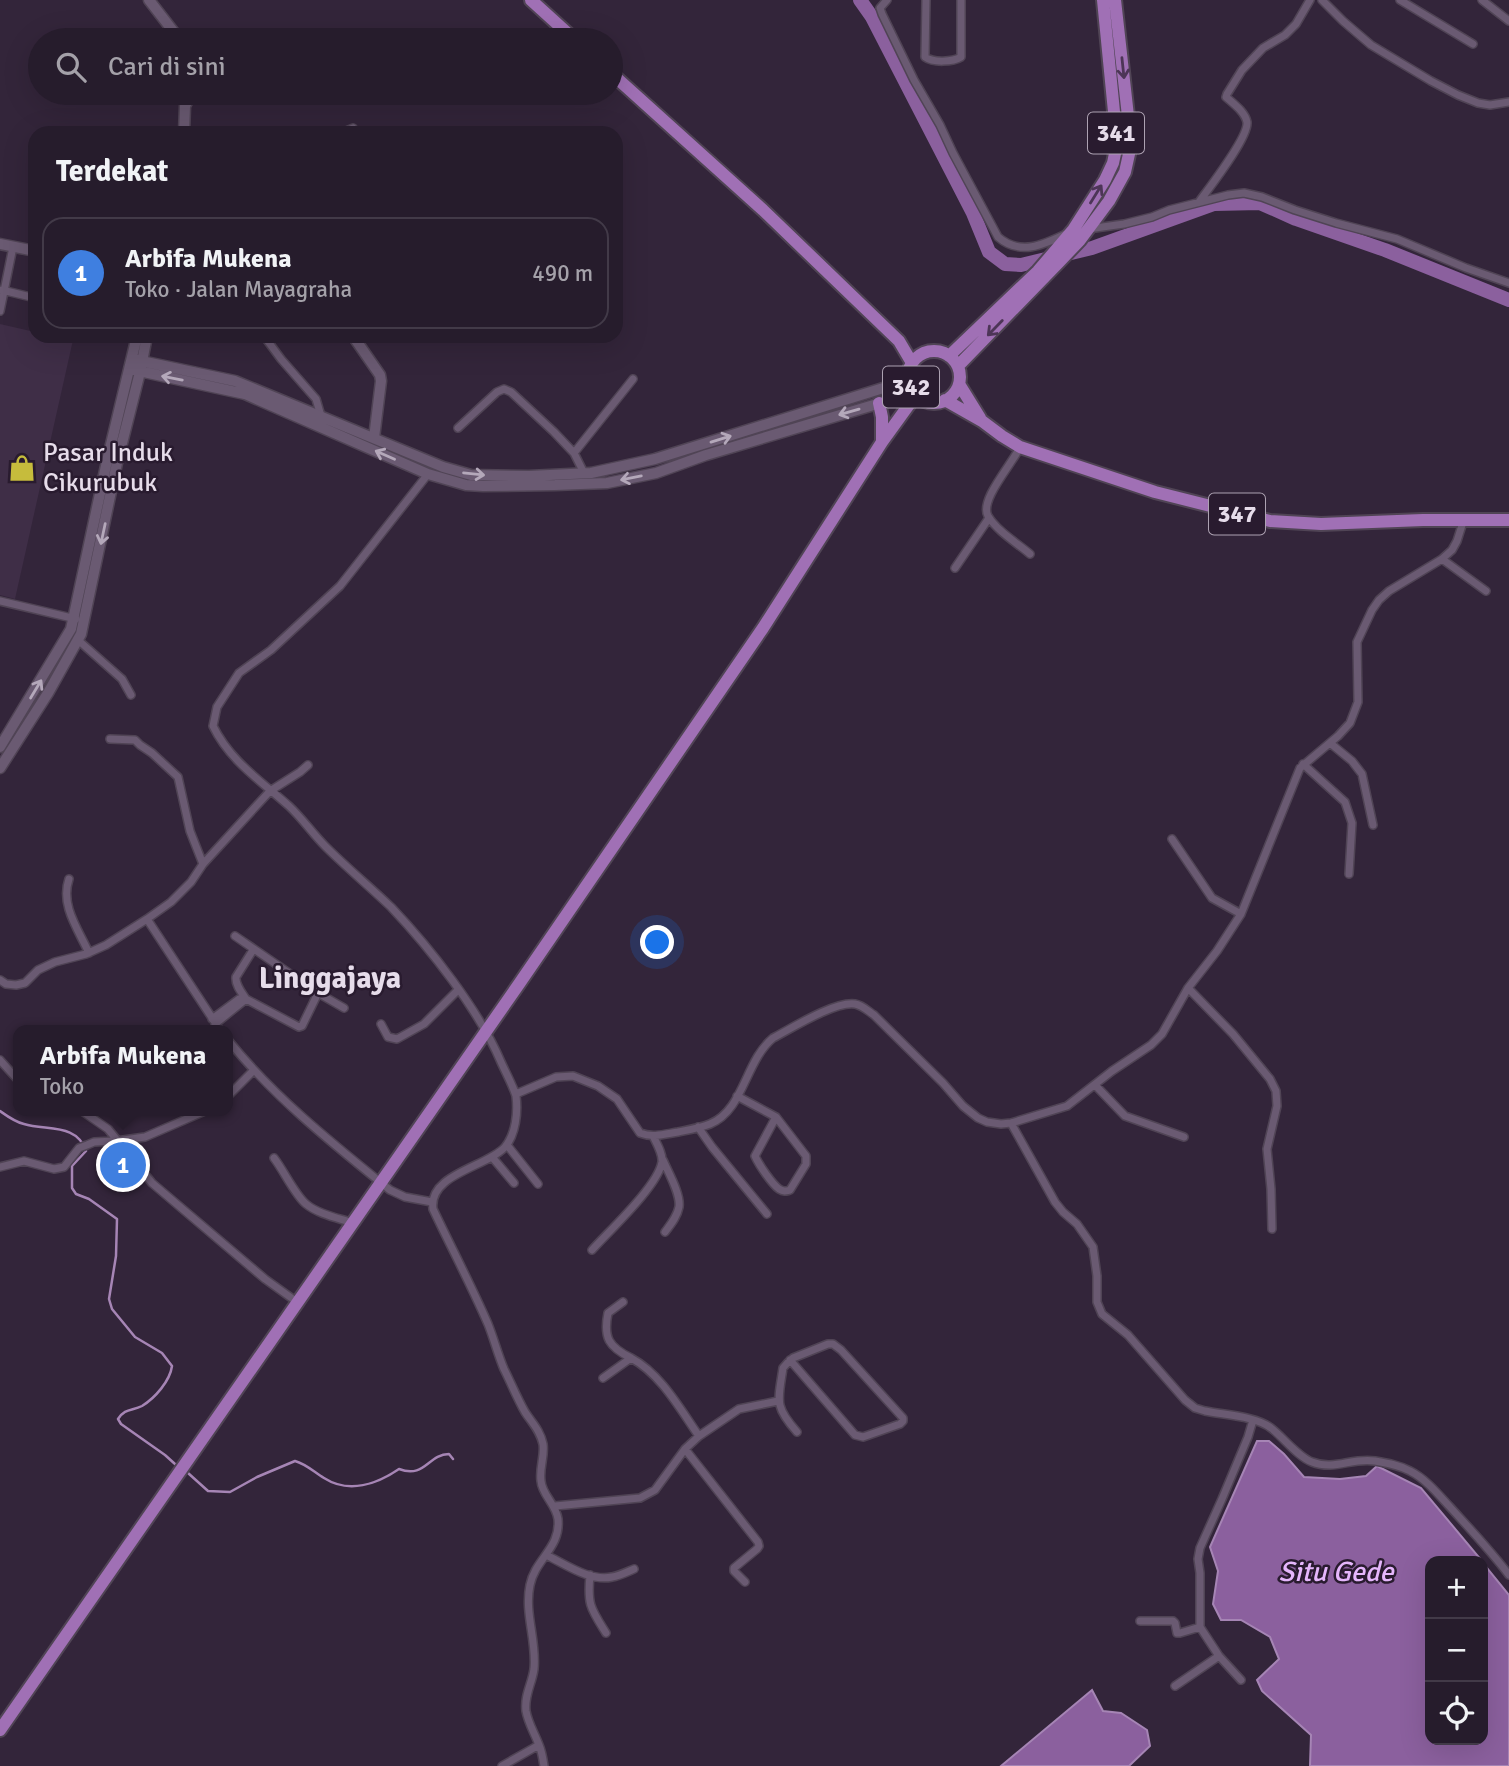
<!DOCTYPE html>
<html lang="id">
<meta charset="utf-8">
<style>
:root{--surface:#261c2c;--page:#2e2534;--text:#f1f3f6;--muted:#a4a1a9;--line:#423a48;--accent:#c6bc3c}
body{margin:0;font-family:Signika,sans-serif;background:var(--page);color:var(--text)}
.controls{position:absolute;right:21px;bottom:21px;display:grid;overflow:hidden;border-radius:14px;box-shadow:0 7px 28px #0002}
.controls button{width:63px;height:63px;display:grid;place-items:center;padding:0;border:0;border-bottom:2px solid var(--line);background:var(--surface);color:var(--text);font:35px sans-serif}
.you{position:absolute;left:658px;top:943px;width:24px;height:24px;margin:-18px;border:5px solid #fff;border-radius:50%;background:#1a73e8;box-shadow:0 0 0 10px #1a73e833}
.badge{display:grid;place-items:center;width:46px;height:46px;border-radius:50%;background:var(--accent);color:#fff;font-size:23px;font-weight:700}
.pin{position:absolute;translate:-50% -50%;border:4px solid #fff;box-shadow:0 2px 7px #0006}
.popup{position:absolute;left:13px;top:1025px;width:220px;height:91px;box-sizing:border-box;display:grid;place-content:center;border-radius:14px;background:var(--surface);filter:drop-shadow(0 2px 5px #0005);font-size:23px;white-space:nowrap;color:var(--muted)}
.popup b{font-size:26px;color:var(--text)}
.popup::after{content:'';position:absolute;left:50%;top:100%;margin-left:-14px;border:14px solid transparent;border-top-color:var(--surface)}
.list{margin:0;padding:0;list-style:none}
h2{display:flex;justify-content:space-between;align-items:center;height:91px;margin:0;padding:0 28px;font-size:30px}
h2 small{font-size:23px;font-weight:400;color:var(--muted)}
.list li{display:grid;grid-template-columns:46px 1fr auto;gap:21px;align-items:center;box-sizing:border-box;height:112px;margin:0 14px 14px;padding:0 14px;border:2px solid var(--line);border-radius:21px}
.list b{display:block;font-size:26px;white-space:nowrap}
.list p{margin:0;font-size:23px;white-space:nowrap;color:var(--muted)}
.list em{font-size:23px;font-style:normal;color:var(--muted)}
.icon{flex:none;width:38px;height:38px;fill:none;stroke:currentColor;stroke-width:2;stroke-linecap:round;stroke-linejoin:round}
.map{position:relative;flex:none;width:1509px;height:1766px;overflow:hidden}
.search{position:absolute;background:var(--surface);box-shadow:0 7px 28px #0002;left:28px;top:28px;width:595px;height:77px;display:flex;align-items:center;gap:18px;box-sizing:border-box;padding:0 24px;border-radius:38px;color:var(--muted);font-size:26px}
.panel{position:absolute;background:var(--surface);box-shadow:0 7px 28px #0002;left:28px;top:126px;width:595px;height:217px;border-radius:21px}
.map>svg:first-child{display:block}
</style>
<div class="map">
<svg width="1509" height="1766" viewBox="0 0 1509 1766">
<rect width="100%" height="100%" fill="#33253a"/>
<path fill="#3f2e47" d="M0 324 35 332V336H55L73 340 15 599 0 595Z"/>
<path fill="#8b609e" stroke="#a685b5" stroke-width="2" d="M1257 1441H1269L1284 1454 1304 1477 1340 1479 1366 1476 1377 1466 1421 1488 1482 1561H1430V1740H1483V1563L1509 1595V1766H1310L1311 1735 1262 1691 1257 1680 1279 1659 1270 1637 1241 1620H1221L1213 1604 1218 1571 1210 1547Z
M1092 1690 1103 1711 1121 1713 1147 1730 1150 1746 1129 1766H1001Z"/>
<g fill="none" stroke-linecap="round" stroke-linejoin="round">
<path stroke="#a685b5" stroke-width="2.5" d="M0 1111C7 1116 15 1122 24 1124 47 1131 77 1123 86 1151L72 1166V1188L76 1194 89 1199 117 1219 116 1256 109 1299 112 1309 135 1337 162 1353 172 1366C170 1381 155 1398 142 1406 132 1411 125 1408 118 1419L121 1424 165 1455 175 1464
M188 1473 208 1491 230 1492 257 1477 295 1461C306 1464 314 1472 324 1478 349 1494 377 1484 399 1469 425 1479 428 1454 449 1454L453 1459"/>
<path stroke="#8b609e" stroke-width="14" d="M860 0 872 17 973 213 989 252 1005 264 1021 265 1092 248 1214 204 1260 203 1296 219 1385 250 1509 300"/>
<defs>
<path id="minor" d="M887 0 880 8 882 14 914 80 940 125 953 153 998 237C1020 256 1043 245 1066 234
M926 0 925 57C933 63 953 62 961 57V0
M1322 0 1343 21 1371 45 1431 81 1458 95 1478 103 1490 105 1509 102
M1400 0 1473 44
M1482 0 1509 21
M341 133 353 128
M1199 202C1209 188 1249 137 1247 122 1245 112 1234 104 1226 97L1227 94 1242 70 1263 48 1285 35 1296 24 1310 0
M1088 229 1124 224 1152 217 1169 210 1228 195 1244 193 1262 197 1295 210 1336 223 1397 239 1466 268 1509 283
M2 290 35 298
M0 311 13 247
M264 336 281 359 316 399 321 416
M458 428 497 392 504 389 511 392 554 432 574 453 584 473
M1020 447C1013 463 979 500 988 516 997 531 1017 543 1030 554
M574 453 633 379
M428 474 340 586 271 650 239 673 217 707 213 726C230 761 261 781 289 806 302 818 312 833 325 846 346 867 369 886 391 907 430 948 479 1010 501 1062 505 1071 514 1088 516 1096 518 1112 516 1134 505 1147 487 1167 428 1174 433 1209 451 1247 471 1285 488 1324 494 1339 498 1355 504 1369 511 1383 517 1398 525 1412 532 1423 540 1430 543 1444 545 1456 539 1468 541 1481 542 1495 556 1504 558 1519 561 1548 535 1559 530 1585 524 1613 537 1641 534 1669 532 1684 524 1695 526 1711 528 1723 535 1734 539 1745 542 1752 543 1759 544 1766
M1442 559 1486 591
M955 568 989 518
M0 601 76 619
M78 640 122 679 131 695
M110 739 135 740 140 745 152 753 178 777 190 831 203 864
M1330 743 1352 761 1362 774 1373 825
M1303 764 1345 802 1352 823 1349 874
M1172 839 1212 898 1241 914
M69 879C60 905 78 929 89 953
M147 919 220 1030
M235 936 318 993 344 1008
M253 950 236 977C235 985 242 993 246 999L299 1027 302 1026 318 993 328 976
M0 980 6 984 16 985 25 983 38 970 55 962 86 954 106 945 147 919 171 902 191 882 203 864 270 791 300 772 308 765
M1188 988 1233 1034 1270 1079 1276 1091 1277 1106 1267 1149 1271 1189 1272 1229
M212 1019 239 999
M215 1024 246 999
M381 1024 388 1037 397 1039 424 1024 458 990
M228 1040C274 1097 333 1144 390 1190L405 1197 432 1202
M0 1060 18 1080
M1095 1085 1125 1116 1184 1137
M516 1094 556 1077 573 1076 598 1086 617 1099 640 1133C653 1138 665 1134 678 1132 688 1130 700 1128 710 1124 744 1110 745 1061 773 1038 792 1028 835 1001 855 1004 862 1005 868 1011 874 1015L943 1083 963 1106 978 1118 987 1122 1001 1124 1011 1123 1067 1106 1112 1071 1151 1045 1162 1034 1188 988 1217 951 1241 914 1300 768 1338 736 1350 723 1358 702 1357 642 1372 610 1379 600 1389 591 1442 559 1452 550 1457 541 1464 519
M228 1096 254 1070
M737 1096 776 1117 806 1156V1164L790 1190C786 1191 784 1192 779 1189 772 1184 759 1165 755 1156L776 1117
M82 1111 108 1129 152 1183 265 1279 297 1302
M1011 1123 1055 1202 1063 1212 1077 1224 1093 1247 1097 1276V1302L1102 1314 1128 1335 1185 1400 1195 1408 1205 1411C1224 1415 1256 1416 1271 1428 1283 1437 1298 1457 1312 1462 1335 1471 1352 1457 1375 1461 1387 1463 1399 1465 1410 1471 1426 1479 1438 1494 1450 1507 1470 1529 1491 1551 1509 1575
M698 1127 712 1147 767 1214
M507 1145 538 1184
M492 1157 514 1183
M274 1158C284 1171 295 1195 306 1204 318 1214 338 1218 353 1223
M663 1160C668 1172 681 1194 679 1207 677 1217 671 1224 665 1232
M0 1167 24 1161 54 1169 64 1167 79 1148 87 1145 94 1142 116 1141 145 1137 205 1111
M592 1250C609 1231 658 1186 662 1162 663 1154 657 1144 653 1136
M623 1302 608 1313C603 1338 609 1347 631 1358
M790 1360 855 1435 863 1437 900 1424 903 1421V1418L841 1350 833 1344H828L793 1358C789 1361 786 1364 783 1368 778 1401 774 1406 797 1432
M603 1378 631 1358C661 1374 680 1409 699 1436
M685 1449 758 1542 759 1546 757 1549 734 1568V1571L745 1582
M555 1506 640 1498 655 1490 685 1449 699 1436 739 1409 778 1401
M546 1555C565 1564 590 1582 612 1577 619 1576 627 1572 634 1569
M590 1575C587 1605 591 1609 606 1633
M1140 1621H1173L1175 1623 1177 1633H1180L1200 1627
M1241 1680 1219 1656 1200 1627V1573L1198 1559 1200 1548 1222 1499 1248 1437 1253 1420
M1175 1686 1219 1656
M502 1766 539 1745"/>
<path id="tertiary" d="M149 0 180 40
M184 133 185 106 192 93
M0 244 35 251
M353 336 380 375 381 381 374 438
M132 359 235 381 443 467 471 475 529 476 591 473 655 459 909 380
M130 369 245 394 428 474 466 485 483 486 555 485 607 483 656 473 706 455 914 393
M0 747 71 629 107 461 137 336
M0 768 48 693 81 634 117 463 140 372 147 336"/>
<path id="primary" d="M531 0 575 40
M611 73 763 210 872 315 899 341 912 363
M908 377a26 26 0 1 1 52 0a26 26 0 1 1-52 0Z
M949 356 1038 271 1073 230 1105 180 1113 163 1116 149V132L1103 0
M958 366 1060 261 1080 240 1109 201 1125 172 1129 154 1130 134 1115 0
M959 384 980 418
M945 400 982 421 1002 436 1020 447 1155 492 1270 521 1321 524 1423 520H1509
M879 403 882 417V442
M0 1730 519 984 763 628 882 442 916 395"/>
</defs>
<use href="#minor" stroke="#504455" stroke-width="10"/>
<use href="#tertiary" stroke="#504455" stroke-width="13"/>
<use href="#primary" stroke="#504455" stroke-width="16"/>
<use href="#minor" stroke="#6a5a72" stroke-width="7"/>
<use href="#tertiary" stroke="#6a5a72" stroke-width="10"/>
<use href="#primary" stroke="#a070b5" stroke-width="12"/>
</g>
<defs><path id="oneway-shaft" d="M-6 0H5M1.5-3L5.5 0L1.5 3" fill="none" stroke-width="1.6" stroke-linecap="round" stroke-linejoin="round" transform="scale(1.75)"/></defs>
<g stroke="#4d3557">
<use href="#oneway-shaft" transform="translate(1123 68) rotate(84)"/>
<use href="#oneway-shaft" transform="translate(1096 194) rotate(-58)"/>
<use href="#oneway-shaft" transform="translate(995 328) rotate(134)"/>
</g>
<g stroke="#b4a8ba">
<use href="#oneway-shaft" transform="translate(172 378) rotate(-169)"/>
<use href="#oneway-shaft" transform="translate(849 412) rotate(164)"/>
<use href="#oneway-shaft" transform="translate(721 439) rotate(-17)"/>
<use href="#oneway-shaft" transform="translate(385 455) rotate(-156)"/>
<use href="#oneway-shaft" transform="translate(474 474) rotate(6)"/>
<use href="#oneway-shaft" transform="translate(631 478) rotate(169)"/>
<use href="#oneway-shaft" transform="translate(103 534) rotate(102)"/>
<use href="#oneway-shaft" transform="translate(36 689) rotate(-59)"/>
</g>
<defs>
<symbol id="shop-bare" viewBox="-9 -9 18 18"><path d="M-5-2.5h2.3a2.7 3.5 0 0 1 5.4 0H5L5.5 6h-11ZM-1.5-2.5h3a1.5 2.3 0 0 0-3 0Z" fill="#c6bc3c" stroke="#291b2f" stroke-width="2.5" paint-order="stroke"/></symbol>
</defs>
<g fill-rule="evenodd">
<use href="#shop-bare" x="3" y="449" width="38" height="38"/>
</g>
<g text-anchor="middle" dominant-baseline="central" stroke-width="5" stroke-linejoin="round" paint-order="stroke">
<g fill="#291b2f" stroke="#ada2b2" stroke-width="2">
<rect x="1088" y="112.5" width="56" height="41" rx="5"/>
<rect x="883" y="366.5" width="56" height="41" rx="5"/>
<rect x="1209" y="493.5" width="56" height="41" rx="5"/>
</g>
<g font-size="24" font-weight="bold" fill="#e6dcea">
<text x="1116" y="133">341</text>
<text x="911" y="387">342</text>
<text x="1237" y="514">347</text>
</g>
<g font-size="26" fill="#e6dcea" stroke="#291b2f" text-anchor="start">
<text x="43" y="453">Pasar Induk<tspan x="43" dy="30">Cikurubuk</tspan></text>
</g>
<g font-size="28" font-style="italic" fill="#e5b6fc" stroke="#291b2f">
<text x="1336" y="1572">Situ Gede</text>
</g>
<g font-size="30" font-weight="bold" fill="#e6dcea" stroke="#291b2f">
<text x="330" y="978">Linggajaya</text>
</g>
</g>
</svg>
<div class="controls">
<button>+</button>
<button>−</button>
<button><svg class="icon" aria-label="locate" viewBox="0 0 24 24"><circle cx="12" cy="12" r="6"/><path d="M12 2v4M12 18v4M2 12h4M18 12h4"/></svg></button>
</div>
<div class="you"></div>
<div class="pin badge" style="left:123px;top:1165px;background:#3f7fe0">1</div>
<div class="popup"><b>Arbifa Mukena</b>Toko</div>
<div class="search"><svg class="icon" aria-label="search" viewBox="0 0 24 24"><circle cx="10" cy="10" r="6"/><path d="M15 15l6 6"/></svg>Cari di sini</div>
<section class="panel">
<h2>Terdekat<small></small></h2>
<ul class="list">
<li><span class="badge" style="background:#3f7fe0">1</span><div><b>Arbifa Mukena</b><p>Toko · Jalan Mayagraha</p></div><em>490 m</em></li>
</ul>
</section>
</div>
